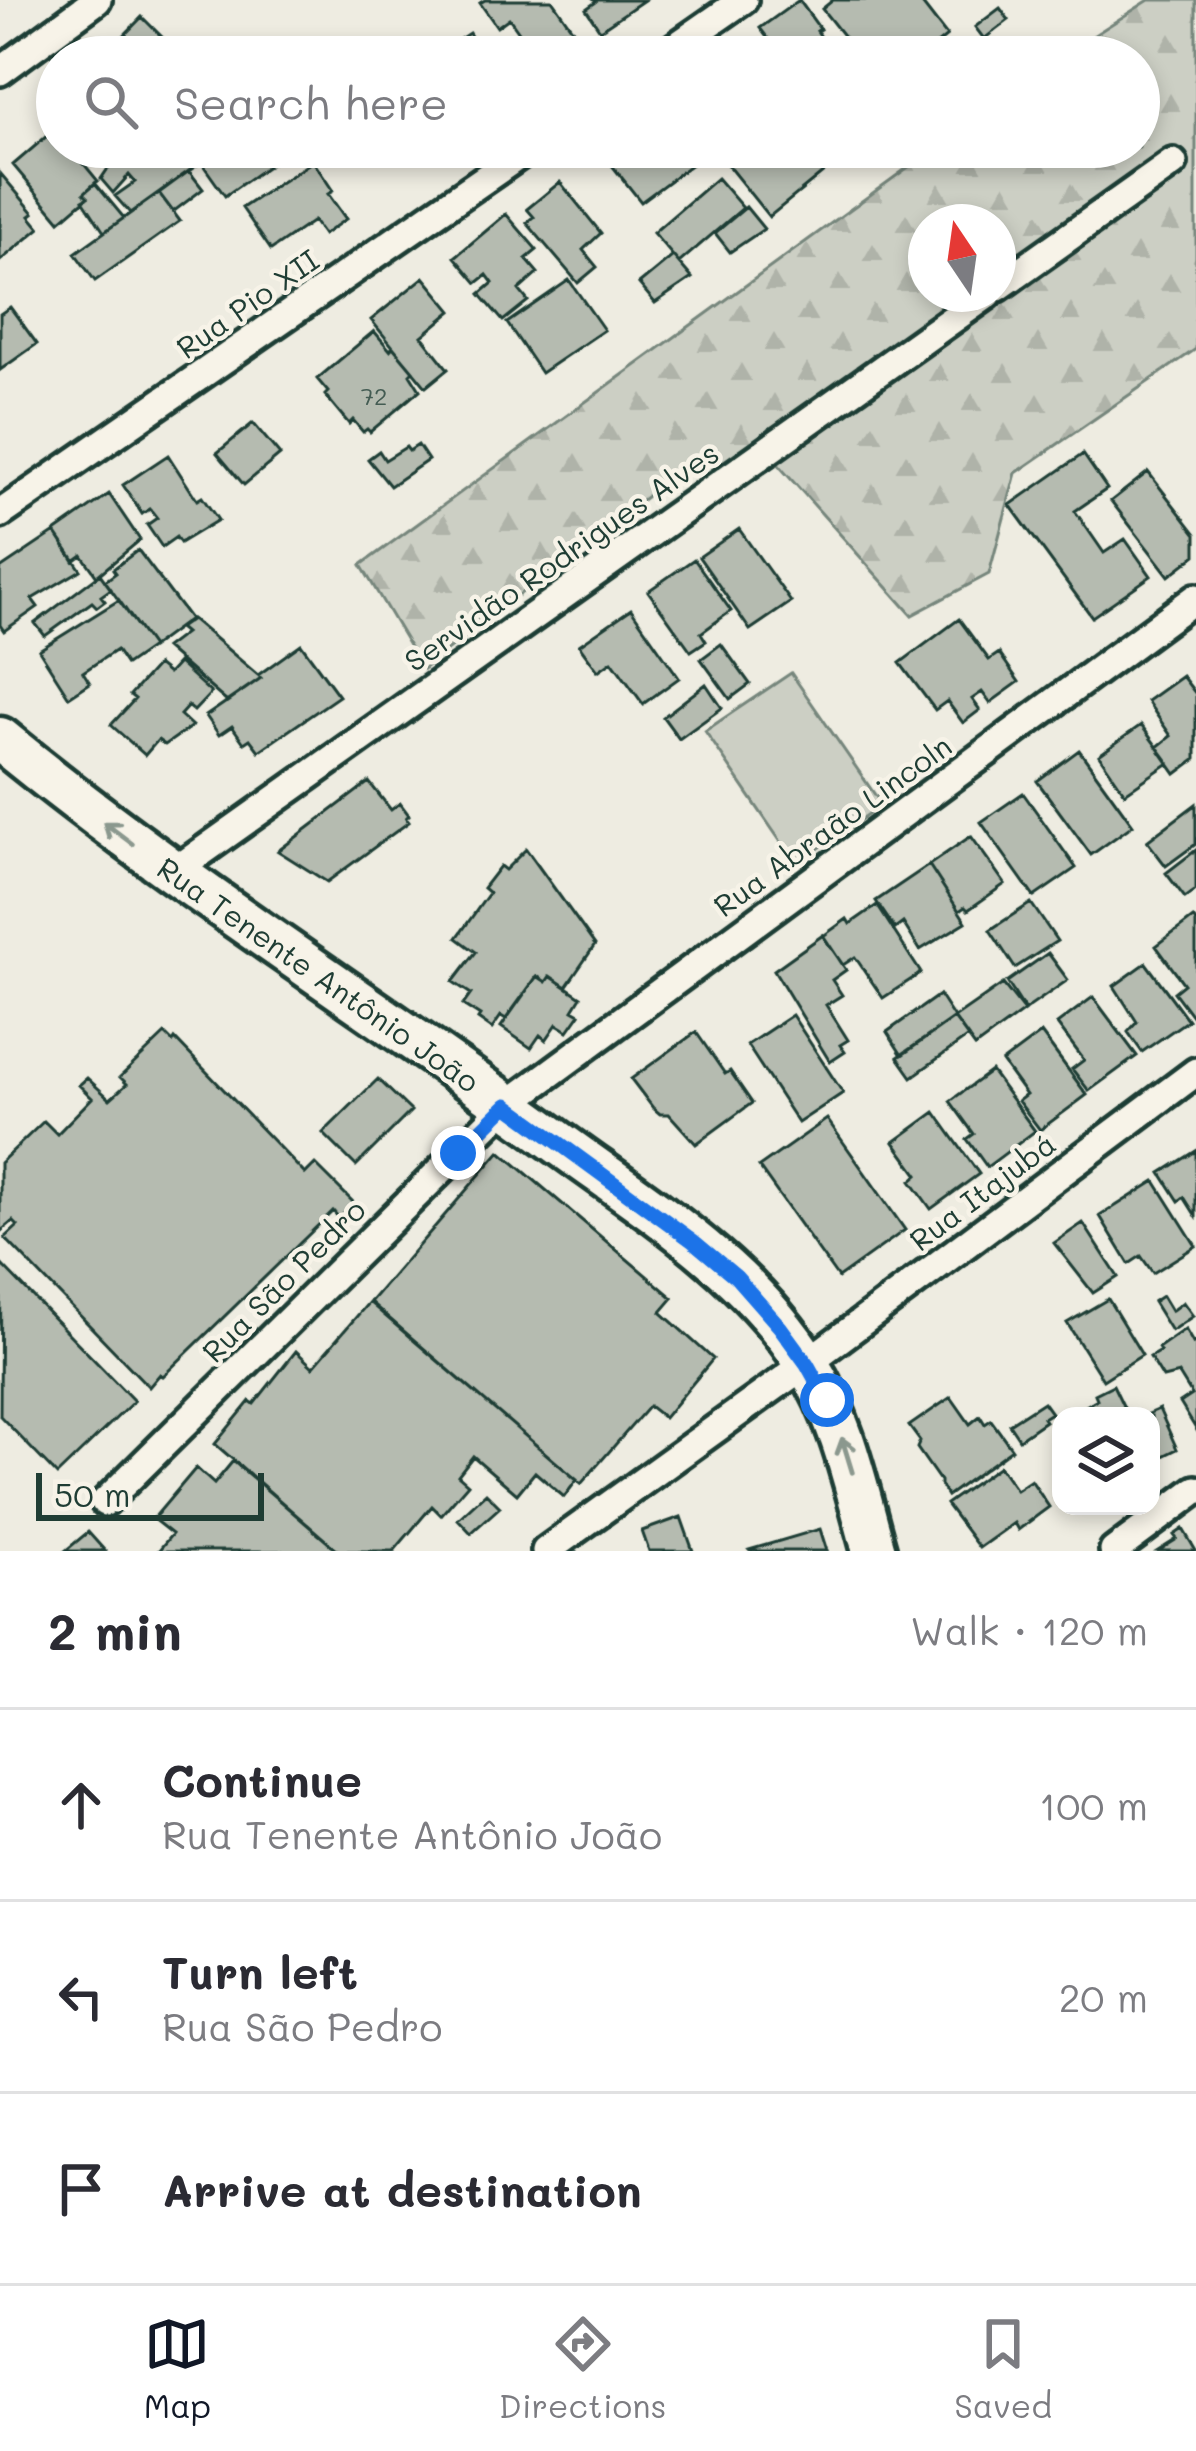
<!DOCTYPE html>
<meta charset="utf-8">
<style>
:root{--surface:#fff;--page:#f7f7f7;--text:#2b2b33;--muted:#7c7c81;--line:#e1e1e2;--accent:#111827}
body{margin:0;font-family:Mali,sans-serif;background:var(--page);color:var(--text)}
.controls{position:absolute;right:36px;bottom:36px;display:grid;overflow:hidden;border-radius:24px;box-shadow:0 6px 18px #0003}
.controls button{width:108px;height:108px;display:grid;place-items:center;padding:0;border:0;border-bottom:3px solid var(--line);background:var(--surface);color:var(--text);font:60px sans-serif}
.compass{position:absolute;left:908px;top:204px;width:108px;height:108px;border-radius:50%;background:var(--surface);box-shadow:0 6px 18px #0003;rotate:347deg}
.scale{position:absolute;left:36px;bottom:30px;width:228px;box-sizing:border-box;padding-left:12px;border:6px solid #1f3d34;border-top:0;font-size:33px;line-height:42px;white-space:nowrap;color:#1f3d34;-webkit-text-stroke:9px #f7f3e8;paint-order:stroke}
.stop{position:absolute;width:36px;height:36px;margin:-27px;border:9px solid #1a73e8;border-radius:50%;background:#fff}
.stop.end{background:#1a73e8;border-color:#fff;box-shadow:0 3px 12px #0008}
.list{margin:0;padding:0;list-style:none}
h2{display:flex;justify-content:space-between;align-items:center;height:156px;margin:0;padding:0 48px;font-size:51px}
h2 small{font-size:39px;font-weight:400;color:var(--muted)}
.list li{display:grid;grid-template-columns:78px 1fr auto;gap:36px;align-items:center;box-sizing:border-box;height:192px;padding:0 48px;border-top:3px solid var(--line)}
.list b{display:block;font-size:45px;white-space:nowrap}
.list p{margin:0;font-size:39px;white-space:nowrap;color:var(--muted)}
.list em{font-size:39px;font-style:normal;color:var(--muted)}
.icon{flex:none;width:66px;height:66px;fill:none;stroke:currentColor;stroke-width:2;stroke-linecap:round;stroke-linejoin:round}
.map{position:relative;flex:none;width:1196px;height:1551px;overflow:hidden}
.search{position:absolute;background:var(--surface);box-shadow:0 6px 18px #0003;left:36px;right:36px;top:36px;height:132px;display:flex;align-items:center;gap:30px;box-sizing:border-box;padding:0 42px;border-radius:66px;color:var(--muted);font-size:45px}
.sheet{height:732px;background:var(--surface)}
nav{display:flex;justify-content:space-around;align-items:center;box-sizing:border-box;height:168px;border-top:3px solid var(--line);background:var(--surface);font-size:33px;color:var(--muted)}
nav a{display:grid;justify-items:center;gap:6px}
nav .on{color:var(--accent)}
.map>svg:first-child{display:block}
</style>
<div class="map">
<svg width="1196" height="1551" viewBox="0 0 1196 1551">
<defs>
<pattern id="forest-firs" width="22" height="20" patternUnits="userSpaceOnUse" patternTransform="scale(3)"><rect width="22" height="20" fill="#cccfc4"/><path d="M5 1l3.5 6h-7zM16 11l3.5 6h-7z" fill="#afb3a9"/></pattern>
</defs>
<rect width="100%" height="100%" fill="#eeece1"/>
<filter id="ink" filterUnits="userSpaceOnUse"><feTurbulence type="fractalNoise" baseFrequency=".00833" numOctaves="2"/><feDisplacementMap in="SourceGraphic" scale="24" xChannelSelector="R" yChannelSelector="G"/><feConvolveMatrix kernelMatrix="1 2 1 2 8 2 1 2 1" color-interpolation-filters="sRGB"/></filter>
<g filter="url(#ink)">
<path fill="url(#forest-firs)" stroke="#76867c" stroke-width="3" fill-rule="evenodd" d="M1149 0H1196V349L1016 473 989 574 912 615 774 460 686 466 423 669 361 565 936 147H1139V57H1060ZM926 222H998V294H926Z"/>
<path fill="#cccfc4" stroke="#76867c" stroke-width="3" d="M791 673 882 805 796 864 705 731Z"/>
<path fill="#b5bbb0" stroke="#1f3d34" stroke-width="3" d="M485 0H552L582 43 563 57H521L531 49 509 18 497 27 480 3Z
M594 0H644L600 30 586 9 596 2Z
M799 0 820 29 817 31 835 57H782L760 28Z
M833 0H919L947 36 921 57H860L822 9Z
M1000 8 1009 20 984 39 975 27Z
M142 17 169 44 160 53 164 57H103Z
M469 33 484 57H432Z
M55 129 57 147H70L98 181 84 193 88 197 60 221 13 165Z
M94 147H157L152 152 161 163 183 147 200 163 130 213 115 196 135 182 129 175 113 193 101 179 111 164Z
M223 147H282L286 153 225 196 201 162Z
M623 147H692L700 158 641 202 607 159Z
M713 147H804L824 172 769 217Z
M313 161 333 191 328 194 346 219 323 235 313 221 271 250 242 208Z
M189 171 203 189 173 212 159 193Z
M0 173 34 213 30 216 40 228 0 261Z
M717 178 743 208 679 263 653 233Z
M560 182 601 233 583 250 597 267 578 283 527 223 534 217 527 209Z
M95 183 124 218 104 232 83 200 88 197 84 193Z
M159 193 180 221 95 281 75 253Z
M746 207 764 229 730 252 715 233Z
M506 214 537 250 526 259 538 273 519 290 528 301 503 321 480 294 493 283 487 275 477 283 455 257Z
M673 256 692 278 655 303 639 284Z
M424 277 452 311 422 336 448 369 426 387 371 320Z
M569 280 604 330 541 373 507 323Z
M10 307 37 344 0 370V314Z
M374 331 390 350 393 347 413 371 410 374 420 390 370 432 367 429 363 432 353 420 349 424 325 395 328 392 317 379Z
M253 423 280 455 244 485 217 453Z
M418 445 428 460 390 486 368 459 379 451 385 460 406 447 409 451Z
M1083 454 1107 489 1075 511 1104 553 1125 539 1151 576 1092 617 1010 505Z
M168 455 197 500 202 497 218 520 180 543 176 537 162 547 147 525 157 518 150 509 142 514 123 485Z
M1148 472 1196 534V555L1169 576 1111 501Z
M109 494 140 540 97 576 82 555 74 561 55 532Z
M739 529 791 602 750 630 699 557Z
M55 532 81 570 32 599 38 607 4 631 0 625V569Z
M138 550 190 619 152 647 105 581 116 573 113 569Z
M694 559 731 611 701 633 706 641 691 651 648 591Z
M100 574 111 589 101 596 105 601 97 607 92 602 45 636 35 623Z
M119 600 152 647 126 665 116 650 83 672 90 683 69 697 39 650Z
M631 609 679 678 643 704 612 661 598 671 579 645Z
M192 619 258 675 261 678 227 702 165 648 185 633 179 628Z
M959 619 989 660 999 653 1019 682 990 703 982 692 972 699 980 710 963 723 947 701 935 710 900 663Z
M301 644 339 696 259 751 250 739 244 743 232 726 219 735 206 716 261 678 258 675Z
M721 644 750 684 730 699 701 659Z
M178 663 211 693 194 711 188 706 180 715 192 726 165 745 158 740 145 755 111 725 135 699 130 695 157 665 168 674Z
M1182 676 1196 694V759L1176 774 1157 747 1171 736 1147 701Z
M706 684 722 708 679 739 663 717Z
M1141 725 1169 763 1125 793 1099 755Z
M1079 750 1133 825 1091 855 1037 781Z
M369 782 391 810 400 803 409 815 406 818 409 822 327 882 278 851Z
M1023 793 1076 868 1034 897 981 822Z
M1196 804V844L1166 866 1147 841Z
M971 836 1005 884 968 910 965 907 959 911 929 865Z
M526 849 595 945 566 987 550 976 546 982 537 976 506 1019 501 1016 492 1029 478 1019 480 1016 463 1005 471 994 453 982 476 952 457 938 489 893 483 888 500 866 505 870Z
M1196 850V890L1185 898 1166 873Z
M929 865 966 922 920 950 903 923 895 929 876 901Z
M1031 903 1057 941 1015 968 990 930Z
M877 905 921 973 883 998 855 957 843 965 823 936 847 919 850 924Z
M1193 918 1196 922V1013L1192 1016 1174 992 1184 984 1156 946Z
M823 935 846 970 832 980 842 995 826 1005 848 1040 840 1045 845 1052 830 1062 774 970Z
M1048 953 1068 980 1025 1010 1007 982Z
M1146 963 1188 1020 1142 1052 1128 1032 1137 1022 1114 986Z
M537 976 546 982 550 976 581 997 573 1010 580 1014 568 1031 557 1024 546 1040 540 1035 531 1048 501 1027Z
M1003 984 1024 1011 975 1047 954 1018Z
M939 995 954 1018 902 1055 887 1032Z
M1093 997 1137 1056 1089 1091 1072 1069 1084 1060 1057 1024Z
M792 1015 843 1093 798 1123 747 1045Z
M954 1018 968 1037 912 1077 898 1057Z
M696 1032 725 1074 730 1071 752 1103 696 1144 669 1114H660L653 1108 631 1079Z
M1041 1033 1087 1095 1040 1130 1018 1101 1026 1095 1002 1062Z
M165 1034 173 1042 175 1039 305 1174 315 1164 355 1204 339 1218 333 1211 163 1376 160 1374 149 1387 5 1238 18 1226 13 1221 0 1232V1163L44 1121 57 1134 92 1098 79 1085 87 1078 110 1099 127 1084 120 1077Z
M991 1071 1035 1131 987 1167 967 1139 974 1134 950 1101Z
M378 1079 411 1111 356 1166 323 1133Z
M935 1112 979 1174 931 1209 911 1181 918 1175 894 1142Z
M827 1119 905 1230 838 1278 759 1167Z
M500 1151 673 1298 661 1312 713 1359 664 1418 649 1406 581 1484 370 1302Z
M1196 1151V1216L1184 1197 1179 1201 1161 1173Z
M1155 1181 1196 1246 1153 1273 1141 1256 1129 1264 1100 1216Z
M1083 1223 1118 1277 1093 1293 1054 1243Z
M1 1264 134 1401 57 1475 0 1416Z
M1162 1296 1171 1311 1183 1302 1193 1316 1171 1331 1153 1302Z
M1108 1299 1142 1355 1103 1380 1067 1323Z
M369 1302 577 1480 564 1497 535 1472 517 1494 473 1456 458 1475 468 1484 441 1515 432 1506 394 1551H338L215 1444 250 1401 254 1404 296 1351 313 1367Z
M1185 1329 1193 1343 1196 1341V1429L1180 1403 1192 1395 1179 1374 1163 1378 1150 1357 1160 1351 1158 1348Z
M1113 1385 1128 1416H1070L1097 1399 1095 1394Z
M951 1397 970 1424 980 1416 985 1424 991 1420 1012 1449 947 1496 940 1485V1481L917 1448 920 1441 909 1426Z
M1043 1402 1051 1413 1043 1418 1045 1421 1019 1439 1009 1424Z
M1159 1409 1177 1449 1153 1461 1156 1467 1151 1470V1416H1143Z
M233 1461 338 1551H158L172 1534 153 1519 196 1468 214 1484Z
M999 1466 1016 1490 1031 1480 1049 1507 1018 1530 1014 1523 979 1548 946 1504Z
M486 1493 500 1507 471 1533 458 1519Z
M681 1517 693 1551H649L642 1531Z
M820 1529 827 1551H750L749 1550Z
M1183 1529 1196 1551H1158L1177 1539 1174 1535Z
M88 1532 105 1551H65Z"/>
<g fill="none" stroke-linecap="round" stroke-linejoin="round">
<defs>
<path id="minor" d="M661 57 743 0
M0 71 97 0
M998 287 1173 163
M0 514 531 147
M172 873 988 294
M105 1502 507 1105 1196 598
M546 1551 807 1363 1196 1072
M1114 1551 1196 1490"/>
<path id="primary" d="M0 739C175 883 368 1003 551 1137 642 1204 746 1266 807 1364 843 1421 856 1487 874 1551"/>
</defs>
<use href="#minor" stroke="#1f3d34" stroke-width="36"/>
<use href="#primary" stroke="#1f3d34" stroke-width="51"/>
<use href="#minor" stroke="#f7f3e8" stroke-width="27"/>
<use href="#primary" stroke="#f7f3e8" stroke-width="42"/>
</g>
<defs><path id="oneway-shaft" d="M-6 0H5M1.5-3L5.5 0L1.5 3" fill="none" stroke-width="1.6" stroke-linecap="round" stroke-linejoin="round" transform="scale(3)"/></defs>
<g stroke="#8b988e">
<use href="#oneway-shaft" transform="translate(118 833) rotate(-143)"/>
<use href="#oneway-shaft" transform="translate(847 1455) rotate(-107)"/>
</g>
</g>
<g fill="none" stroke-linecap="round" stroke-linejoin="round" filter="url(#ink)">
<path stroke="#1a73e8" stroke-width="15" d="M458 1153 507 1105 693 1241 736 1277 780 1327 807 1364 827 1400"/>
</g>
<g text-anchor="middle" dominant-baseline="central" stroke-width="9" stroke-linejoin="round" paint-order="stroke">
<g font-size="24" fill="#445c53">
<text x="374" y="395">72</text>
</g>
<g font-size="30" fill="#1f3d34" stroke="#f7f3e8">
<text transform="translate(247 303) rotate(-35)">Rua Pio XII</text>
<text transform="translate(561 556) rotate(-35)">Servidão Rodrigues Alves</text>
<text transform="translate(832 825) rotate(-36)">Rua Abraão Lincoln</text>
<text transform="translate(319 974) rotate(35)">Rua Tenente Antônio João</text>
<text transform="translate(982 1191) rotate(-37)">Rua Itajubá</text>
<text transform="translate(283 1280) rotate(-45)">Rua São Pedro</text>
</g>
</g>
</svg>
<div class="controls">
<button><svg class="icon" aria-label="layers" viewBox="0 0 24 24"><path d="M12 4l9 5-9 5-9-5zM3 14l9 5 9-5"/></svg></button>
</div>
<svg class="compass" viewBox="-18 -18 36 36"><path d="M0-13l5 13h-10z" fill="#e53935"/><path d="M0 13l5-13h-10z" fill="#7c7c81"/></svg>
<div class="scale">50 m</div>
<div class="stop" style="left:827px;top:1400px"></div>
<div class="stop end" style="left:458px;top:1153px"></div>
<div class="search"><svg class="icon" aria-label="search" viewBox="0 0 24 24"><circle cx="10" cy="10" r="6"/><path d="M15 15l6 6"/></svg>Search here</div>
</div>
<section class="sheet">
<h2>2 min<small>Walk · 120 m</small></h2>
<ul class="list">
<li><svg class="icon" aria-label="ahead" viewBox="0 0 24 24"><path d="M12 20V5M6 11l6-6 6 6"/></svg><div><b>Continue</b><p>Rua Tenente Antônio João</p></div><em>100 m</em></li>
<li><svg class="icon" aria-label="left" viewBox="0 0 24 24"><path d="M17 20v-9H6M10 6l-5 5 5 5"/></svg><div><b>Turn left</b><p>Rua São Pedro</p></div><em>20 m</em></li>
<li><svg class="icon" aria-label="arrive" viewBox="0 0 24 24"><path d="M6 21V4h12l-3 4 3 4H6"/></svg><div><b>Arrive at destination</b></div></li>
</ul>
</section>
<nav>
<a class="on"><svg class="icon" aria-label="map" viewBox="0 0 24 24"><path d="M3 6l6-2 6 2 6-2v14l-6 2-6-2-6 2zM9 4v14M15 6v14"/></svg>Map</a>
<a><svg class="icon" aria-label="directions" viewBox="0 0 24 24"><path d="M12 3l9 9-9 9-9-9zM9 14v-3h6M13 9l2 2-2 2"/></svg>Directions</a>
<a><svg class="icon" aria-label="saved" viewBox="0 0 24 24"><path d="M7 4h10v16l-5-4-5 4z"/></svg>Saved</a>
</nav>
